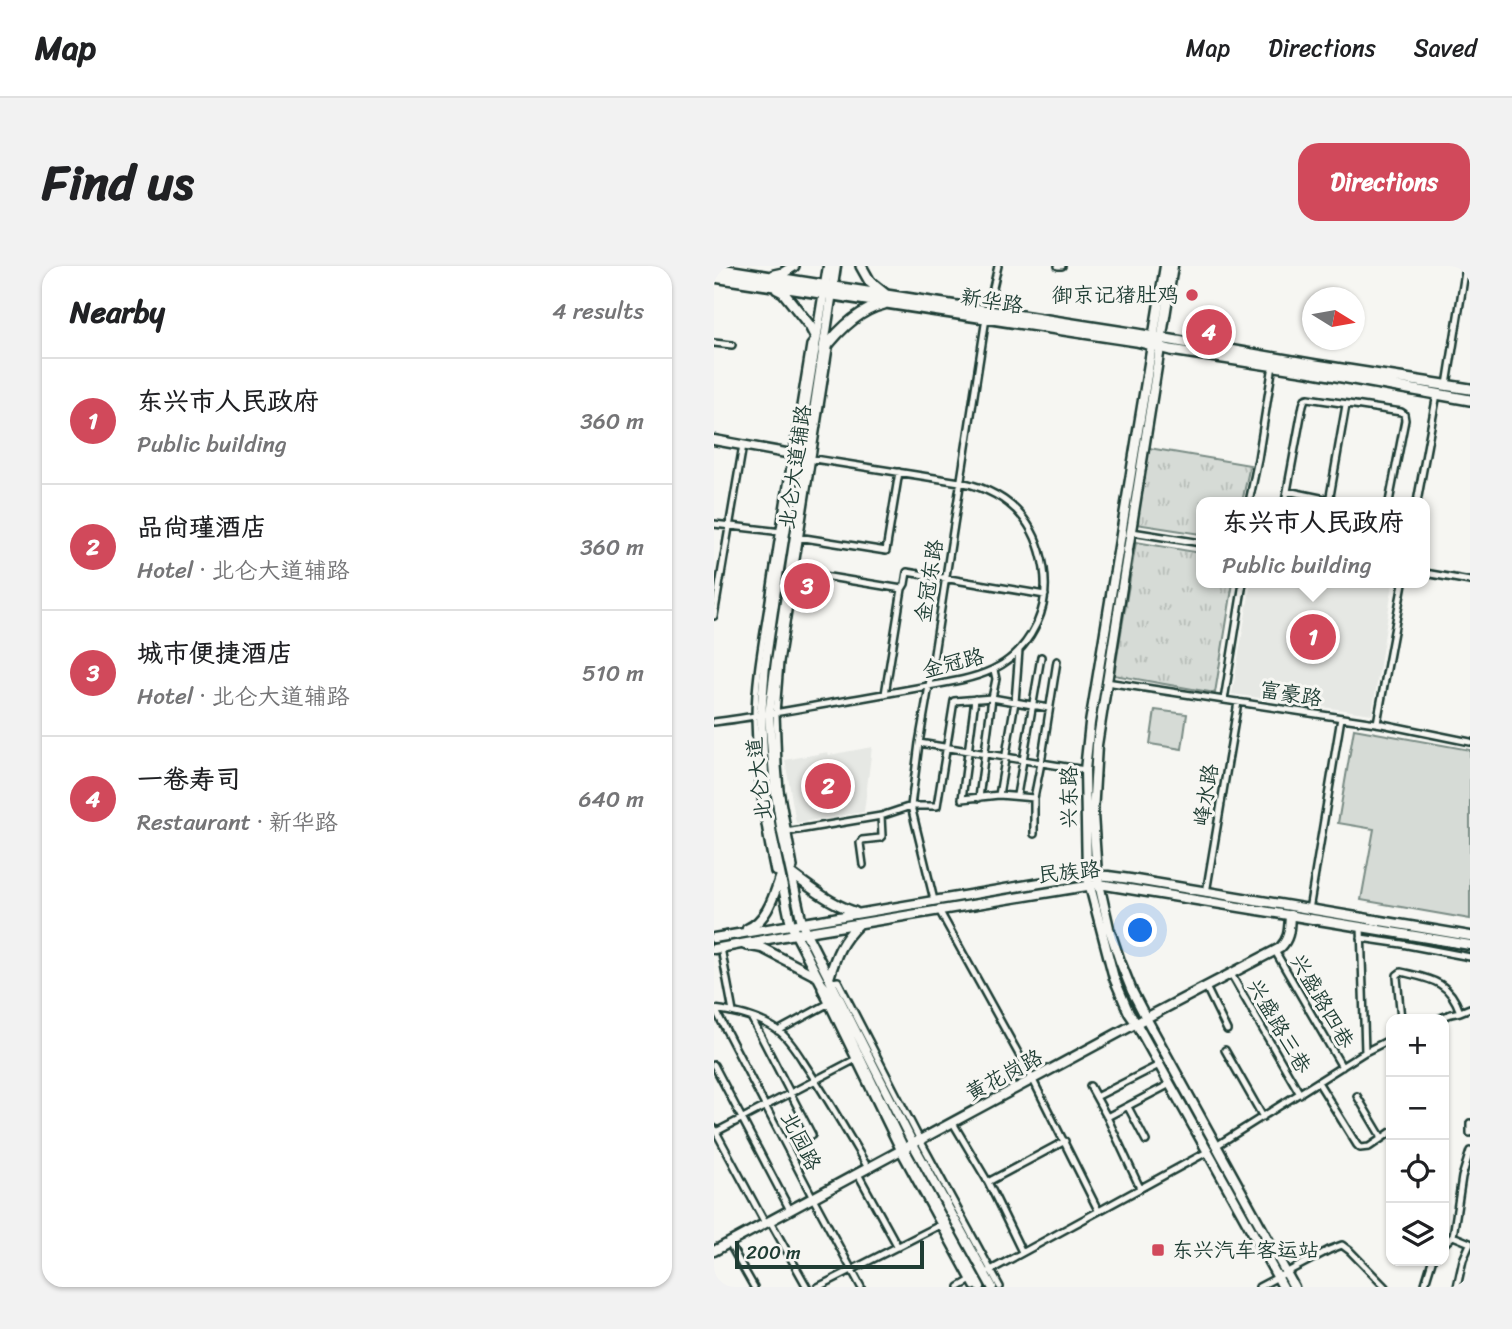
<!DOCTYPE html>
<meta charset="utf-8">
<style>
:root{--surface:#fff;--page:#f2f2f2;--text:#202124;--muted:#757577;--line:#e0e0e0;--accent:#d1495b}
body{margin:0;font-family:Sriracha,"LXGW WenKai TC",sans-serif;background:var(--page);color:var(--text)}
.controls{position:absolute;right:21px;bottom:21px;display:grid;overflow:hidden;border-radius:14px;box-shadow:0 2px 5px #0004}
.controls button{width:63px;height:63px;display:grid;place-items:center;padding:0;border:0;border-bottom:2px solid var(--line);background:var(--surface);color:var(--text);font:35px sans-serif}
.compass{position:absolute;left:588px;top:21px;width:63px;height:63px;border-radius:50%;background:var(--surface);box-shadow:0 2px 5px #0004;rotate:101deg}
.scale{position:absolute;left:21px;bottom:18px;width:189px;box-sizing:border-box;padding-left:7px;border:4px solid #1f3d34;border-top:0;font-size:19px;line-height:24px;white-space:nowrap;color:#1f3d34;-webkit-text-stroke:5px #f6f6f2;paint-order:stroke}
.you{position:absolute;left:427px;top:665px;width:24px;height:24px;margin:-18px;border:5px solid #fff;border-radius:50%;background:#1a73e8;box-shadow:0 0 0 10px #1a73e833}
.badge{display:grid;place-items:center;width:46px;height:46px;border-radius:50%;background:var(--accent);color:#fff;font-size:23px;font-weight:700}
.pin{position:absolute;translate:-50% -50%;border:4px solid #fff;box-shadow:0 2px 7px #0006}
.popup{position:absolute;left:482px;top:231px;width:234px;height:91px;box-sizing:border-box;display:grid;place-content:center;border-radius:14px;background:var(--surface);filter:drop-shadow(0 2px 5px #0005);font-size:23px;white-space:nowrap;color:var(--muted)}
.popup b{font-size:26px;color:var(--text)}
.popup::after{content:'';position:absolute;left:50%;top:100%;margin-left:-14px;border:14px solid transparent;border-top-color:var(--surface)}
.list{margin:0;padding:0;list-style:none}
h2{display:flex;justify-content:space-between;align-items:center;height:91px;margin:0;padding:0 28px;font-size:30px}
h2 small{font-size:23px;font-weight:400;color:var(--muted)}
.list li{display:grid;grid-template-columns:46px 1fr auto;gap:21px;align-items:center;box-sizing:border-box;height:126px;padding:0 28px;border-top:2px solid var(--line)}
.list b{display:block;font-size:26px;white-space:nowrap}
.list p{margin:0;font-size:23px;white-space:nowrap;color:var(--muted)}
.list em{font-size:23px;font-style:normal;color:var(--muted)}
.icon{flex:none;width:38px;height:38px;fill:none;stroke:currentColor;stroke-width:2;stroke-linecap:round;stroke-linejoin:round}
.map{position:relative;flex:none;width:756px;height:1021px;overflow:hidden;border-radius:21px}
header{display:flex;align-items:center;gap:42px;box-sizing:border-box;height:98px;padding:0 35px;background:var(--surface);border-bottom:2px solid var(--line)}
header strong{font-size:33px}
nav{display:flex;gap:38px;margin-inline-start:auto;font-size:24px}
.intro{display:flex;align-items:center;justify-content:space-between;box-sizing:border-box;height:168px;padding:0 42px}
h1{margin:0;font-size:49px}
.button{padding:18px 32px;border-radius:21px;background:var(--accent);color:#fff;font-size:24px;font-weight:700}
main{display:flex;gap:42px;padding:0 42px}
aside{flex:1;background:var(--surface);border-radius:21px;box-shadow:0 2px 5px #0004}
.map>svg:first-child{display:block}
</style>
<header>
<strong>Map</strong>
<nav><a>Map</a><a>Directions</a><a>Saved</a></nav>
</header>
<div class="intro"><h1>Find us</h1><a class="button">Directions</a></div>
<main>
<aside>
<h2>Nearby<small>4 results</small></h2>
<ul class="list">
<li><span class="badge">1</span><div><b>东兴市人民政府</b><p>Public building</p></div><em>360 m</em></li>
<li><span class="badge">2</span><div><b>品尚瑾酒店</b><p>Hotel · 北仑大道辅路</p></div><em>360 m</em></li>
<li><span class="badge">3</span><div><b>城市便捷酒店</b><p>Hotel · 北仑大道辅路</p></div><em>510 m</em></li>
<li><span class="badge">4</span><div><b>一卷寿司</b><p>Restaurant · 新华路</p></div><em>640 m</em></li>
</ul>
</aside>
<div class="map">
<svg width="756" height="1021" viewBox="0 0 756 1021">
<defs>
<pattern id="grass-tufts" width="24" height="20" patternUnits="userSpaceOnUse" patternTransform="scale(1.75)"><rect width="24" height="20" fill="#d6dbd6"/><path d="M3 7l-1-3M5 7V3M7 7l1-3M15 17l-1-3M17 17v-4M19 17l1-3" fill="none" stroke="#b7bdb8"/></pattern>
</defs>
<rect width="100%" height="100%" fill="#f6f6f2"/>
<filter id="ink" filterUnits="userSpaceOnUse"><feTurbulence type="fractalNoise" baseFrequency=".0143" numOctaves="2"/><feDisplacementMap in="SourceGraphic" scale="14" xChannelSelector="R" yChannelSelector="G"/><feConvolveMatrix kernelMatrix="1 2 1 2 8 2 1 2 1" color-interpolation-filters="sRGB"/></filter>
<g filter="url(#ink)">
<path fill="#e6e8e4" d="M537 317H679L658 448 518 428Z
M158 481 150 546 82 557 71 494 114 486 115 489Z"/>
<path fill="url(#grass-tufts)" stroke="#7a8c85" stroke-width="2" d="M435 182 536 199 528 236H487V268L422 258Z
M422 276 487 287V317H519L501 427 400 409Z"/>
<path fill="#d6dbd6" stroke="#7a8c85" stroke-width="2" d="M441 444 473 448 468 483 436 478Z
M640 463 756 484V653L647 634 660 563 624 557Z"/>
<g fill="none" stroke-linecap="round" stroke-linejoin="round">
<defs>
<path id="street" d="M344 0H348
M0 77 18 79
M733 119 752 0
M573 225 616 234
M535 236 544 193 559 99
M571 236 589 139 591 133 594 132 687 146 690 148 691 154 675 236
M615 236 632 139
M703 236 723 128
M0 258 68 266
M418 266 487 277
M84 271 172 285 185 206
M79 305 188 323 171 428
M711 307 756 315
M188 323 191 318 193 306 331 329
M0 350 29 179
M392 416 668 458 756 476
M261 433 248 533 285 529 320 532
M510 434 529 317
M0 456C49 450 98 440 147 432 169 428 192 424 214 420 263 412 300 406 323 357 334 333 333 309 326 285 314 245 285 224 246 216L94 192
M663 457 689 317
M205 477 371 504
M285 529 301 436 305 384
M303 529 327 391
M265 532 278 432 282 413 280 404
M72 566 167 550 197 540H223L240 435 278 432 335 442
M320 568V532L327 497 343 395
M149 599 146 577 148 574 166 572 168 570 167 550
M77 604 80 601 66 524 64 500 62 447 66 396 115 82
M65 607 60 606C49 555 42 504 41 453 41 409 51 364 57 321 69 240 83 160 96 79L100 74
M492 627 524 436
M220 634 197 540 205 477 215 420 272 52 284 0
M225 644 319 814 384 944
M595 644 627 452
M647 672 688 678 756 691
M7 682 19 746
M561 685 628 801
M517 708 586 828
M118 716 124 715 206 874 286 1021
M107 717V723L186 885 260 1021
M492 721 513 764
M0 743C22 746 48 752 66 766 77 775 85 789 92 800 114 833 134 868 154 902
M1 743 99 932 147 1021
M746 746 756 742
M38 753 98 869
M687 753 683 711V709L687 706C716 713 735 714 746 746L737 748 724 753
M64 765 117 736
M511 784 549 851
M651 786 677 773
M0 799 76 944
M604 816 643 879 646 882 655 881 677 866
M376 820 393 851 426 922
M643 830 668 872
M382 831 445 799
M414 841 432 875
M393 851 456 818
M239 857 274 916 351 875
M756 857V867
M0 862 51 957
M2 866 142 793
M502 880 651 786 647 661
M144 908 184 981
M274 916 308 986
M56 955 93 1021
M739 970 748 911 756 885
M15 977 40 1021
M730 978 739 970 756 977
M275 1005 493 886
M104 1021 228 958
M245 1021 257 1014
M545 1021 615 984 628 979 636 985 671 1021
M710 1021 718 995
M743 1021 749 994 756 978"/>
<path id="secondary" d="M114 0 64 310 51 399 47 450 51 525 58 569 77 659 107 717 113 724 190 883 266 1021
M122 0 62 395 55 449 61 523 68 567 88 657 92 667 199 878 278 1021
M451 0 376 457 371 504 373 609 400 712 415 747 422 757 569 1021
M459 0 383 479 379 548 383 609 395 662 406 695 418 725 432 752 580 1021
M0 174 83 189
M78 608C98 623 118 638 141 646
M33 663C53 654 59 632 66 612
M0 672 373 609 394 610 416 613 756 670
M31 679 48 682 102 710
M0 683 81 668 385 618 756 679
M115 712C122 689 127 675 145 658
M0 985 432 752 566 682C576 672 575 663 576 649"/>
<path id="primary" d="M147 0 156 16 171 28
M0 2 423 68 602 99 756 123
M60 9 69 7 80 0
M0 11 422 75 457 84 600 106 756 134
M63 23 69 26 96 60 102 72
M109 85C124 65 144 44 170 38"/>
</defs>
<use href="#street" stroke="#1f3d34" stroke-width="10"/>
<use href="#secondary" stroke="#1f3d34" stroke-width="13"/>
<use href="#primary" stroke="#1f3d34" stroke-width="14"/>
<use href="#street" stroke="#f6f6f2" stroke-width="5"/>
<use href="#secondary" stroke="#f6f6f2" stroke-width="8"/>
<use href="#primary" stroke="#f6f6f2" stroke-width="9"/>
</g>
</g>
<g fill="#d1495b" stroke="#f6f6f2" stroke-width="2.5">
<circle cx="478" cy="29" r="7"/>
<rect x="437" y="977" width="14" height="14" rx="3.5"/>
</g>
<g text-anchor="middle" dominant-baseline="central" stroke-width="6" stroke-linejoin="round" paint-order="stroke">
<g font-size="21" fill="#1f3d34" stroke="#f6f6f2" text-anchor="end">
<text x="464" y="29">御京记猪肚鸡</text>
<text x="458" y="984" text-anchor="start">东兴汽车客运站</text>
</g>
<g font-size="21" fill="#1f3d34" stroke="#f6f6f2">
<text transform="translate(278 35) rotate(9)">新华路</text>
<text transform="translate(81 201) rotate(-82)">北仑大道辅路</text>
<text transform="translate(215 315) rotate(-81)">金冠东路</text>
<text transform="translate(239 397) rotate(-14)">金冠路</text>
<text transform="translate(577 428) rotate(9)">富豪路</text>
<text transform="translate(45 513) rotate(-97)">北仑大道</text>
<text transform="translate(492 529) rotate(-81)">峰水路</text>
<text transform="translate(355 531) rotate(-90)">兴东路</text>
<text transform="translate(355 606) rotate(-6)">民族路</text>
<text transform="translate(608 735) rotate(60)">兴盛路四巷</text>
<text transform="translate(565 760) rotate(60)">兴盛路三巷</text>
<text transform="translate(290 809) rotate(-28)">黄花岗路</text>
<text transform="translate(87 875) rotate(63)">北园路</text>
</g>
</g>
</svg>
<div class="controls">
<button>+</button>
<button>−</button>
<button><svg class="icon" aria-label="locate" viewBox="0 0 24 24"><circle cx="12" cy="12" r="6"/><path d="M12 2v4M12 18v4M2 12h4M18 12h4"/></svg></button>
<button><svg class="icon" aria-label="layers" viewBox="0 0 24 24"><path d="M12 4l9 5-9 5-9-5zM3 14l9 5 9-5"/></svg></button>
</div>
<svg class="compass" viewBox="-18 -18 36 36"><path d="M0-13l5 13h-10z" fill="#e53935"/><path d="M0 13l5-13h-10z" fill="#757577"/></svg>
<div class="scale">200 m</div>
<div class="you"></div>
<div class="pin badge" style="left:599px;top:371px">1</div>
<div class="popup"><b>东兴市人民政府</b>Public building</div>
<div class="pin badge" style="left:114px;top:520px">2</div>
<div class="pin badge" style="left:93px;top:320px">3</div>
<div class="pin badge" style="left:495px;top:66px">4</div>
</div>
</main>
